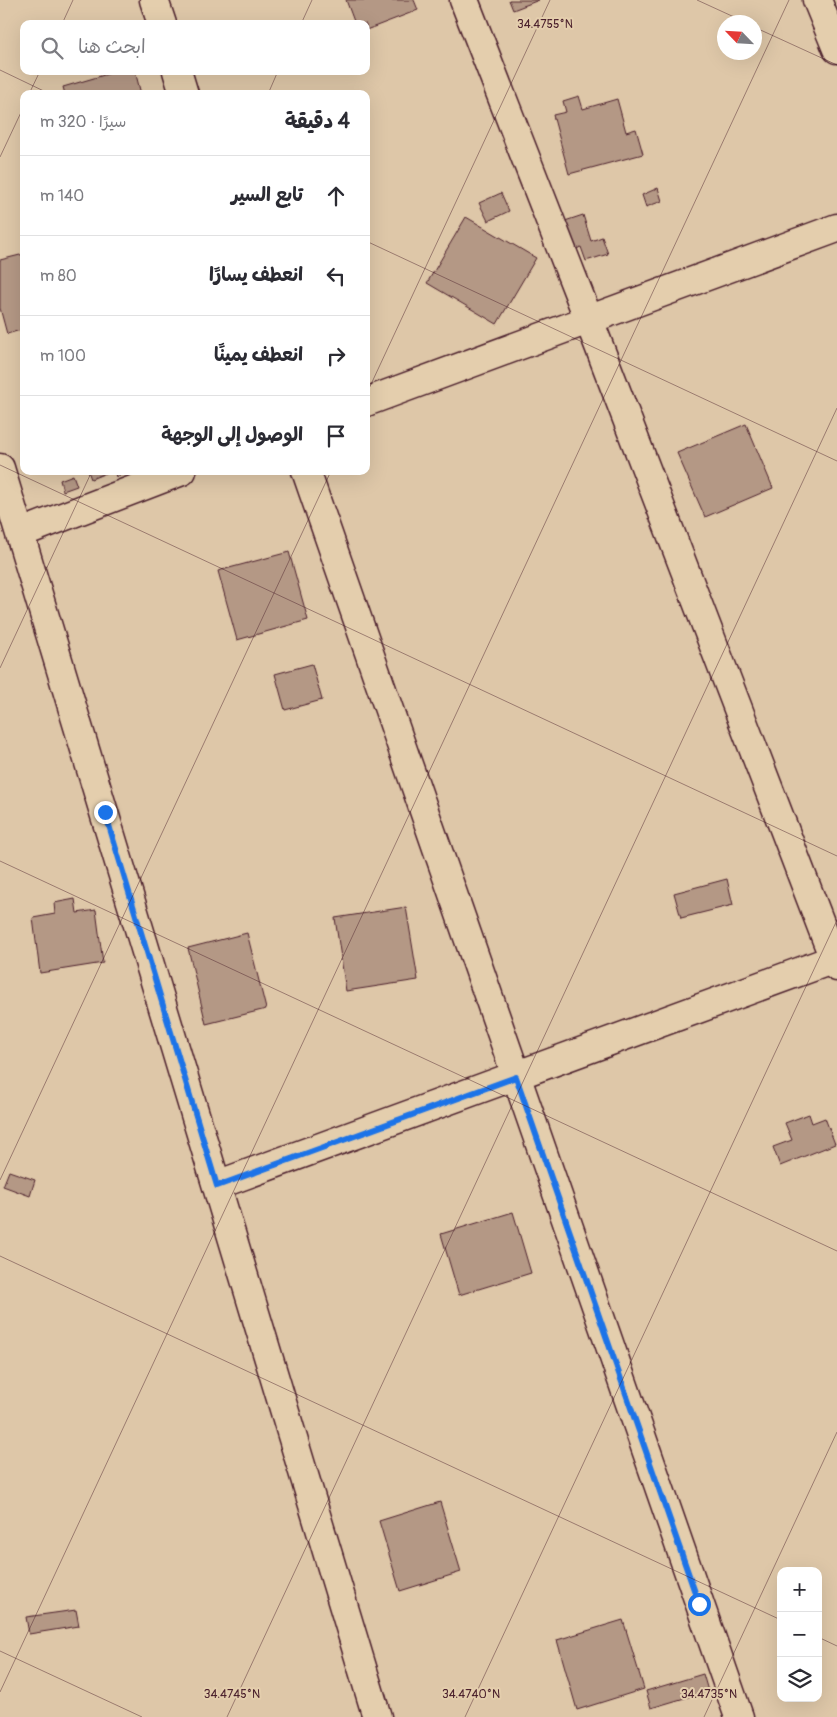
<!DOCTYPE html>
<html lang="ar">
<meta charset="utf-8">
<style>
:root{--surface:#fff;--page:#f7f7f7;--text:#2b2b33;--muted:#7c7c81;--line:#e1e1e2}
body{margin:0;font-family:Pangolin,"Playpen Sans Arabic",sans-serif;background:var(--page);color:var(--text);direction:rtl}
.controls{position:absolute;right:15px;bottom:15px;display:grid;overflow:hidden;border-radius:10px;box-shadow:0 5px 20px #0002}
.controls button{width:45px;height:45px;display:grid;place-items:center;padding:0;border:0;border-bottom:1px solid var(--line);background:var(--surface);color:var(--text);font:25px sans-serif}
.compass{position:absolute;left:717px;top:15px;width:45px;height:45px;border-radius:50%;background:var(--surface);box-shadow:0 5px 20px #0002;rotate:295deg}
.stop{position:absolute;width:15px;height:15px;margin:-11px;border:4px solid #1a73e8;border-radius:50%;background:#fff}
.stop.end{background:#1a73e8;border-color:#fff;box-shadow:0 1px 5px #0008}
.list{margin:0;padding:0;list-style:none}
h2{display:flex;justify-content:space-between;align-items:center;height:65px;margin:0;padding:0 20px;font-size:21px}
h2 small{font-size:16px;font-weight:400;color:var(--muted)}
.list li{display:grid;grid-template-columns:32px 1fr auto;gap:15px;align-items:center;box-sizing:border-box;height:80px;padding:0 20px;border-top:1px solid var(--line)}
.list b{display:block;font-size:19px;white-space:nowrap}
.list em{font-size:16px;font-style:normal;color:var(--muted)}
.icon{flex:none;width:28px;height:28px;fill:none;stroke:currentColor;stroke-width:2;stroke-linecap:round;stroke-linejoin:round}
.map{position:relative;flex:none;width:837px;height:1717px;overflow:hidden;direction:ltr}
.search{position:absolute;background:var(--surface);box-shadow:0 5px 20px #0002;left:20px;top:20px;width:350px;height:55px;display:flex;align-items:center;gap:12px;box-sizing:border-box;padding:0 18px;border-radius:10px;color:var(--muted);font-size:19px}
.panel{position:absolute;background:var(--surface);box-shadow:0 5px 20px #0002;left:20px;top:90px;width:350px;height:385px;border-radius:10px;direction:rtl}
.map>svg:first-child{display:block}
</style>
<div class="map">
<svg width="837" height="1717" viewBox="0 0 837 1717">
<rect width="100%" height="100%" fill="#dec7a8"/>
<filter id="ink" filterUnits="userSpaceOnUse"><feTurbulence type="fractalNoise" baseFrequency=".02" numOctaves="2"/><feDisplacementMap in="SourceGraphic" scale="10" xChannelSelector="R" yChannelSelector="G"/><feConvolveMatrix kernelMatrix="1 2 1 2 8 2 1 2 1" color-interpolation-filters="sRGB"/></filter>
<g filter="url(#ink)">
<path fill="#b49885" stroke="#4a1f2b" d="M346 0H414L418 10 366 30V24H355Z
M509 0H539L513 10Z
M118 71H135L141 94H65L63 87Z
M579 96 583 109 617 99 626 132 636 129 643 154 569 174 553 115 566 112 563 101Z
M658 188 662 201 646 207 642 195Z
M501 193 509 211 488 221 479 203Z
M583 215 591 241 602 237 608 254 586 261 581 247 574 250 565 221Z
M466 217 536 258 497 324 427 283Z
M24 254V329L7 334 0 308V260Z
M746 424 773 488 705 517 677 453Z
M88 471H111L91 479Z
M114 471H132L116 477Z
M73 475 77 486 63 491 60 480Z
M289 552 308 620 237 640 218 571Z
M312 664 322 700 285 710 275 674Z
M727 879 733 905 681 918 674 893Z
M75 899 77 913 96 910 103 963 40 973 33 918 55 914 54 903Z
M406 907 418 980 346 991 335 918Z
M247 933 266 1009 206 1024 188 948Z
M809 1114 812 1123 825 1118 835 1144 780 1166 773 1147 792 1140 785 1123Z
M9 1171 35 1180 30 1196 3 1186Z
M513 1212 531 1273 459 1295 441 1234Z
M440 1502 461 1572 400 1591 379 1521Z
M76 1610 79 1626 29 1634 26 1617Z
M623 1620 644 1689 577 1710 557 1640Z
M703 1674 708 1691 651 1708 646 1691Z"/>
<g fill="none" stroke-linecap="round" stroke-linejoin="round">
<defs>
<path id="minor" d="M154 0 162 24
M464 0 589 320 837 967
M817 0 837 49
M177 71 184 94
M366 402 837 228
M0 468 377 1717
M306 471 739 1717
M21 533 182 471
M217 1185 837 958"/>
</defs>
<use href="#minor" stroke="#4a1f2b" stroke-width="31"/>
<use href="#minor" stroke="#e4cead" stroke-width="28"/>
</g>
</g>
<g fill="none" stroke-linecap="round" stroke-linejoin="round" filter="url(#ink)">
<path stroke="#1a73e8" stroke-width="6" d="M105 812 217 1186 516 1077 699 1604"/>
</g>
<path fill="none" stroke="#4a1f2b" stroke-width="1" stroke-opacity="0.45" d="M697 0 745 22M62 24 73 0M301 24 312 0M754 27 837 65M0 70 50 94M29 94 40 71M268 94 278 71M0 157 24 106M366 241 837 461M366 395 550 0M0 465 837 856M0 668 92 471M0 861 837 1251M0 1180 331 471M0 1256 781 1620M818 1637 837 1646M0 1651 142 1717M0 1692 789 0M227 1717 837 408M465 1717 837 920M704 1717 837 1432"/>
<g font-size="12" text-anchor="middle" fill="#4a1f2b" stroke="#e4cead" stroke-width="4" stroke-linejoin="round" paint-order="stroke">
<text x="545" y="28">34.4755°N</text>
<text x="232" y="1698">34.4745°N</text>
<text x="471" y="1698">34.4740°N</text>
<text x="709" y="1698">34.4735°N</text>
</g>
</svg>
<div class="controls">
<button>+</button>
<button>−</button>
<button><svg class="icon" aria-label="layers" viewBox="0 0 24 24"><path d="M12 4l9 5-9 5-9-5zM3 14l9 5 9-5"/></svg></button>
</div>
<svg class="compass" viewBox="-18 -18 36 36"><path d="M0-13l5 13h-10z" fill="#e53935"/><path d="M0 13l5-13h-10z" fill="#7c7c81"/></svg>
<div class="stop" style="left:699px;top:1604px"></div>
<div class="stop end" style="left:105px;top:812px"></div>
<div class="search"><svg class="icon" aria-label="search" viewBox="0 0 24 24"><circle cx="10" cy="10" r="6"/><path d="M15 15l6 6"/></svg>ابحث هنا</div>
<section class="panel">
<h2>4 دقيقة<small>سيرًا · 320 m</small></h2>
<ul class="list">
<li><svg class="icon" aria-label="ahead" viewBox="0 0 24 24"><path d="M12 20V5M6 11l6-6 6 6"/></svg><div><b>تابع السير</b></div><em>140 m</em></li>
<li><svg class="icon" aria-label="left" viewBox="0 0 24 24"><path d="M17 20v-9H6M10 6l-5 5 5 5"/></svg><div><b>انعطف يسارًا</b></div><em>80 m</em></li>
<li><svg class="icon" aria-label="right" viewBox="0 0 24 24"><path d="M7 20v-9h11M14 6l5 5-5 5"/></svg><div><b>انعطف يمينًا</b></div><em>100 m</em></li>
<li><svg class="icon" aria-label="arrive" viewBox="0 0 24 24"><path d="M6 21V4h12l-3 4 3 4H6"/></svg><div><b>الوصول إلى الوجهة</b></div></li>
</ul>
</section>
</div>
